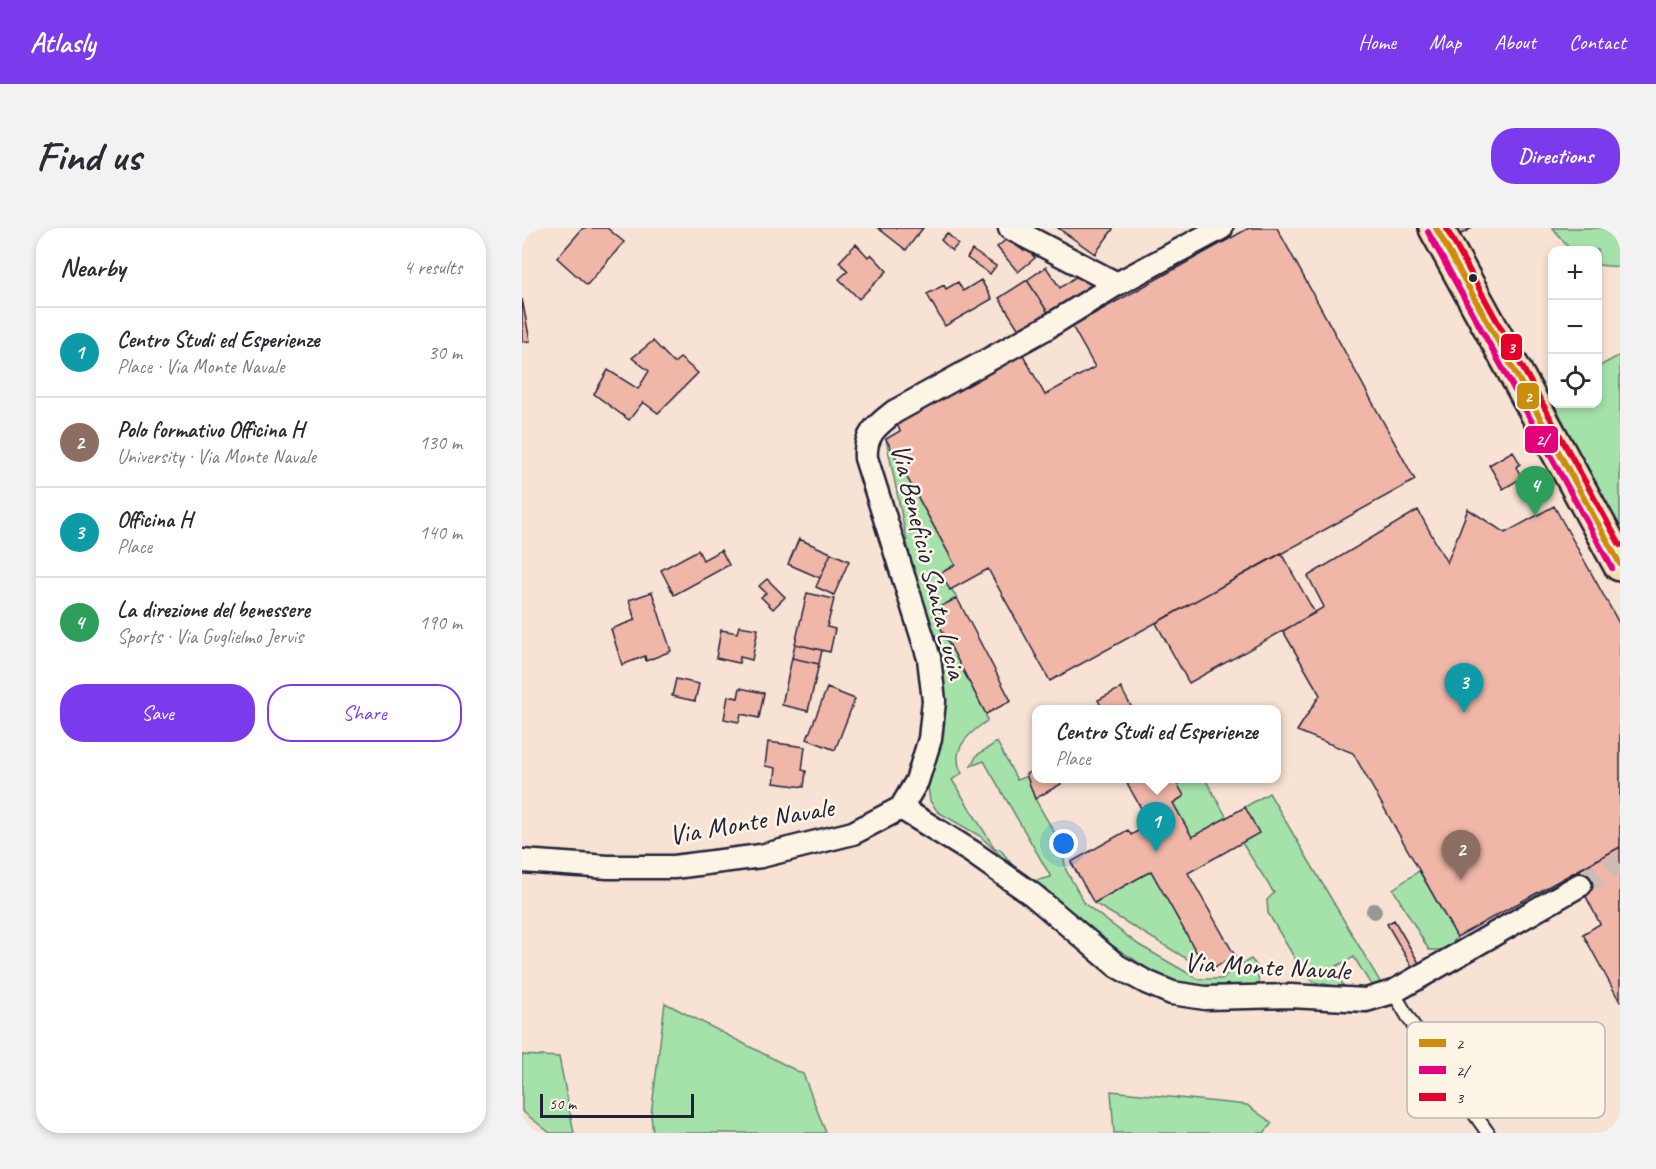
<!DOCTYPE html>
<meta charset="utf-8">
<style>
:root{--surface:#fff;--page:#f2f2f3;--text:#2b2b33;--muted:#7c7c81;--line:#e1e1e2;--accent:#7c3aed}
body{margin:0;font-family:Caveat,sans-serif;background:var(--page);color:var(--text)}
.controls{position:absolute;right:18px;top:18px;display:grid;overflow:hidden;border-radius:12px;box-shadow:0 3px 9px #0003}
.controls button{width:54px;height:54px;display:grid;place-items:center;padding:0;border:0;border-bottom:2px solid var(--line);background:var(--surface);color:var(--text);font:30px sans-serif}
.scale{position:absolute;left:18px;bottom:15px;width:154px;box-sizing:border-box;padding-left:6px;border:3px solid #22223b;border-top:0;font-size:16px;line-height:21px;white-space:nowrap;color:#22223b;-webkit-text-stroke:4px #fcf5e5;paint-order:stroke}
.you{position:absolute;left:542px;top:616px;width:21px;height:21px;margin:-15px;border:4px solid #fff;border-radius:50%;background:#1a73e8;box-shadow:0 0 0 9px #1a73e833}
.badge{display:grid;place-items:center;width:39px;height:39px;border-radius:50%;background:var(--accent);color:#fff;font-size:20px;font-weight:700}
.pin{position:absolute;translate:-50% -50px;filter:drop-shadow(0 2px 3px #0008)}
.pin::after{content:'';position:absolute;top:32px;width:21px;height:18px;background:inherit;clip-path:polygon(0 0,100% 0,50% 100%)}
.popup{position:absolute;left:510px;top:477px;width:249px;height:78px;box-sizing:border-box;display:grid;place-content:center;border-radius:12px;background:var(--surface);filter:drop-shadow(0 2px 4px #0005);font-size:20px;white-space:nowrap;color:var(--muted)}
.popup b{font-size:22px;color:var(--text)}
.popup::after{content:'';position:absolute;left:50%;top:100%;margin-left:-12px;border:12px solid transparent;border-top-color:var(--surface)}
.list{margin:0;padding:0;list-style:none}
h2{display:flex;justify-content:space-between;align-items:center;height:78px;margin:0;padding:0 24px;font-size:26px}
h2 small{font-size:20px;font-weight:400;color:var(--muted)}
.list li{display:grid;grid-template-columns:39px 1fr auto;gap:18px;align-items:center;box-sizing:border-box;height:90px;padding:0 24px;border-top:2px solid var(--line)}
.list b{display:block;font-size:22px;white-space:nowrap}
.list p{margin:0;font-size:20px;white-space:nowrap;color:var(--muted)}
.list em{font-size:20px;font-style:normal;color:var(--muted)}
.actions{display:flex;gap:12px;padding:18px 24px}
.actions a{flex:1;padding:14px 0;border:2px solid var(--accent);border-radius:24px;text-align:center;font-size:21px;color:var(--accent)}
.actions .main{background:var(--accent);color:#fff}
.icon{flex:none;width:33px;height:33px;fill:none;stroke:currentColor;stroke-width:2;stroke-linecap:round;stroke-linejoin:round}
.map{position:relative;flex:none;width:1098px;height:905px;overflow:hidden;border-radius:24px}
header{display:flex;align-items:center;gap:36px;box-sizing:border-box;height:84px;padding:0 30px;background:var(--accent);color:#fff}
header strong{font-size:28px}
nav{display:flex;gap:33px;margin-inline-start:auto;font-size:21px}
.intro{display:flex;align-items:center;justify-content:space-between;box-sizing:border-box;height:144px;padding:0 36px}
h1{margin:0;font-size:42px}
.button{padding:15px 27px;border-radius:24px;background:var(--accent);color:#fff;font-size:21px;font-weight:700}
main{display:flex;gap:36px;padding:0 36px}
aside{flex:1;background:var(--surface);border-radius:24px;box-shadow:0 3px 9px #0003}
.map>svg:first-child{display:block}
</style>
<header>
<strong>Atlasly</strong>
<nav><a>Home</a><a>Map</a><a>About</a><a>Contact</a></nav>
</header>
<div class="intro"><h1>Find us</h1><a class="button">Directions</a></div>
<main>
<aside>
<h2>Nearby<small>4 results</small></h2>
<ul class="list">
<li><span class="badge" style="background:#0f9aa8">1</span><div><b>Centro Studi ed Esperienze</b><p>Place · Via Monte Navale</p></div><em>30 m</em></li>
<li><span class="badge" style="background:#8d6e63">2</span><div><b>Polo formativo Officina H</b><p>University · Via Monte Navale</p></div><em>130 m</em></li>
<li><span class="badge" style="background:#0f9aa8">3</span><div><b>Officina H</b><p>Place</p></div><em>140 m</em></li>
<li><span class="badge" style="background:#2e9e5b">4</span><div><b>La direzione del benessere</b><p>Sports · Via Guglielmo Jervis</p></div><em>190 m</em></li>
</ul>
<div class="actions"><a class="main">Save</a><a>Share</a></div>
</aside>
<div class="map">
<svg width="1098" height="905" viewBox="0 0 1098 905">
<rect width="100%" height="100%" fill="#f8e2d3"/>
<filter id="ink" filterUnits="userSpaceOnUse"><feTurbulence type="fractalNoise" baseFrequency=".0167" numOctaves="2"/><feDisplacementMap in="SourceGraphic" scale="12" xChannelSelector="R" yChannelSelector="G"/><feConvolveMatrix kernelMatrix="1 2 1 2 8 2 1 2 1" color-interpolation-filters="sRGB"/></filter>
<g filter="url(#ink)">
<path fill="#a5e2aa" stroke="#648272" stroke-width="1.5" d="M1031 0H1098V39L1076 37V22H1048Z
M1098 127V300H1097L1032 176H1076V139Z
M364 211 433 337 419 345 435 370 410 383 464 486 465 493C447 505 427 522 440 545L430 552 473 621H478L495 643 458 608 416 584 408 573 406 558 414 428 390 338Z
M475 514 495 552 505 548 513 571 539 616 544 642 563 676 617 717 676 751H702C707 741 719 737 729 731L735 738 737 757 670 760 656 757 634 746 591 718 512 653 529 649 462 533 449 538 455 527Z
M652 551H683L705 590 670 609 651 575 662 568Z
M747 565 860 757 851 760 832 729 811 740 823 760 792 754 782 746 746 685 745 672 752 665 720 615 723 579Z
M629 643 685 743 572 675Z
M897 643 935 709 925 722H907L871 661Z
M143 775 281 846 304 905H131L129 887Z
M0 827 37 829 52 905H28L0 883Z
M589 863 725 877 750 895 742 905H592Z"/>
<path fill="#f0b6a8" stroke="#22223b" stroke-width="1.5" d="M61 0H85L102 14 65 57 35 30Z
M356 0H401L384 22Z
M536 0H590L591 1 573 26Z
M727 0H755L893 252 528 453 466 341 428 362 419 345 433 337 364 211 378 203 374 194 500 125 523 167 573 139 550 98Z
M924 0H950L930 11Z
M425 5 436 16 430 23 419 12Z
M485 11 502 23 505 20 513 30 496 44 475 19Z
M334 16 346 29 349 26 365 43 337 71 317 51 326 43 317 34Z
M450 22 474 38 468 46 445 30Z
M524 39 538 60 562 43 571 57 527 86 505 52Z
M459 52 470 71 423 98 405 66 422 57 424 61 436 54 441 63Z
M505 52 527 86 499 105 477 70Z
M0 71 8 113 0 114Z
M131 113 152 135 158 130 176 145 136 185 121 174 107 192 72 166 86 142 116 161 127 143 110 130Z
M991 223 998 236 994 239 1000 250 981 261 967 237Z
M1032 278 1098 397V619L935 709 831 525 775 503 798 467 761 403 802 379 786 348 896 282 925 335 946 281 983 305Z
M277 311 309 325 298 350 266 336Z
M176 322 181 332 199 322 207 337 152 367 139 342Z
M309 325 327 333 312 367 294 359Z
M759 325 793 385 667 455 634 395Z
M245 351 263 369 251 381 239 369 244 365 237 358Z
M130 364 149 423 124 433 123 428 100 437 89 401 113 392 107 372Z
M285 365 312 371 305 399 313 401 308 424 273 416Z
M435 370 489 473 464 486 410 383Z
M217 398 236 401 230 432 218 429 217 435 194 430 199 402 215 405Z
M273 416 300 422 297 436 270 430Z
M270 430 297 436 286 483 260 477Z
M154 451 177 456 173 473 150 468Z
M218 460 242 465 237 490 219 486 217 494 202 491 206 468 216 470Z
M305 460 333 471 313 522 285 511Z
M599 460 611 482H581L576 472Z
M246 514 283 519 280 542 284 543 282 559 252 555 254 540 243 538Z
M514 541V550H536L539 556 513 571 504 546Z
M602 550H652L662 568 651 575 670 609 723 579 737 605 666 645 713 728 685 743 629 643 572 675 549 634 606 602 609 607 628 596Z
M1098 619V774L1061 706 1078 696 1052 645Z
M872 692 897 735 890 739 865 696Z"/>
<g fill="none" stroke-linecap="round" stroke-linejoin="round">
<path stroke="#cdbcb5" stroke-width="22" stroke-dasharray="22 11" stroke-linecap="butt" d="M1058 657 1098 635"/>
<defs>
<path id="service" d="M871 764 900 812 966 905"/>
<path id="minor" d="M488 0 595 56
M379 580 395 553 408 511 412 473 407 430 344 230C342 207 355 197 372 184L524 100 595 56 699 0
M0 633 86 639H152L239 628 331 605 379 580 450 624 511 667 595 738 624 754 650 765 683 770 768 768 844 772 871 764 1058 657"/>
<path id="primary" d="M914 0 1098 336"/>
</defs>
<use href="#service" stroke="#22223b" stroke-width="16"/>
<use href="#minor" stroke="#22223b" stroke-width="27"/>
<use href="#primary" stroke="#22223b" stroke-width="38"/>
<use href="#service" stroke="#fcf5e5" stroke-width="12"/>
<use href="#minor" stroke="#fcf5e5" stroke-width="22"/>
<use href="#primary" stroke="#faddab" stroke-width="33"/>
<defs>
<path id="bus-1" d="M914 0 1098 336"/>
<path id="bus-2" d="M906 4 1090 340"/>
<path id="bus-3" d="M924 0 1098 317"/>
</defs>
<use href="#bus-1" stroke="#fcf5e5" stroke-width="10"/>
<use href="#bus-2" stroke="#fcf5e5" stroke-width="10"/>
<use href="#bus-3" stroke="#fcf5e5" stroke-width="10"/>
<use href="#bus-1" stroke="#cc8c0c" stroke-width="6"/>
<use href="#bus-2" stroke="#e5007d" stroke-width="6"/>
<use href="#bus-3" stroke="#e4002b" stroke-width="6"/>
</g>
<circle fill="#989892" cx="852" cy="683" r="8"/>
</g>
<circle fill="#22223b" stroke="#fcf5e5" stroke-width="2" cx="951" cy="50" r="5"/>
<g text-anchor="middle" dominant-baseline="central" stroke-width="5" stroke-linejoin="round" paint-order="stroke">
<g font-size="28" fill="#22223b" stroke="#fcf5e5">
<text transform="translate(407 333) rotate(76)">Via Beneficio Santa Lucia</text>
<text transform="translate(229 593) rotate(-10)">Via Monte Navale</text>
<text transform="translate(745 738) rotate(3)">Via Monte Navale</text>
</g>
</g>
<rect x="885" y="794" width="198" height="96" rx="9" fill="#fcf5e5" stroke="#bbb6b2" stroke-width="1.5"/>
<rect x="897" y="811" width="27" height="8" fill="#cc8c0c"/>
<rect x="897" y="838" width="27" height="8" fill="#e5007d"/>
<rect x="897" y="865" width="27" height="8" fill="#e4002b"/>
<g font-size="16" fill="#22223b">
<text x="934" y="821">2</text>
<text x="934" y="848">2/</text>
<text x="934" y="875">3</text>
</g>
<g stroke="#fcf5e5" stroke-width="2">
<rect x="978" y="105" width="23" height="28" rx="6" fill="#e4002b"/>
<rect x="994" y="154" width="24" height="28" rx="6" fill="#cc8c0c"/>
<rect x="1002" y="197" width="35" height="29" rx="6" fill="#e5007d"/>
</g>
<g font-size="16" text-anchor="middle" font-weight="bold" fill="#fff">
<text x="989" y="125">3</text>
<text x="1006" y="174">2</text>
<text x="1020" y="217">2/</text>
</g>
</svg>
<div class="controls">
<button>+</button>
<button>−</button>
<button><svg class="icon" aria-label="locate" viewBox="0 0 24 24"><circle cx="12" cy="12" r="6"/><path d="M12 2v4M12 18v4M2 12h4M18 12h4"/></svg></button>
</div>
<div class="scale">50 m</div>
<div class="you"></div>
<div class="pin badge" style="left:634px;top:624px;background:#0f9aa8">1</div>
<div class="popup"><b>Centro Studi ed Esperienze</b>Place</div>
<div class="pin badge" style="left:939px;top:652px;background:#8d6e63">2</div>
<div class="pin badge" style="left:942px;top:485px;background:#0f9aa8">3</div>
<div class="pin badge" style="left:1013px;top:288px;background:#2e9e5b">4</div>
</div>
</main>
